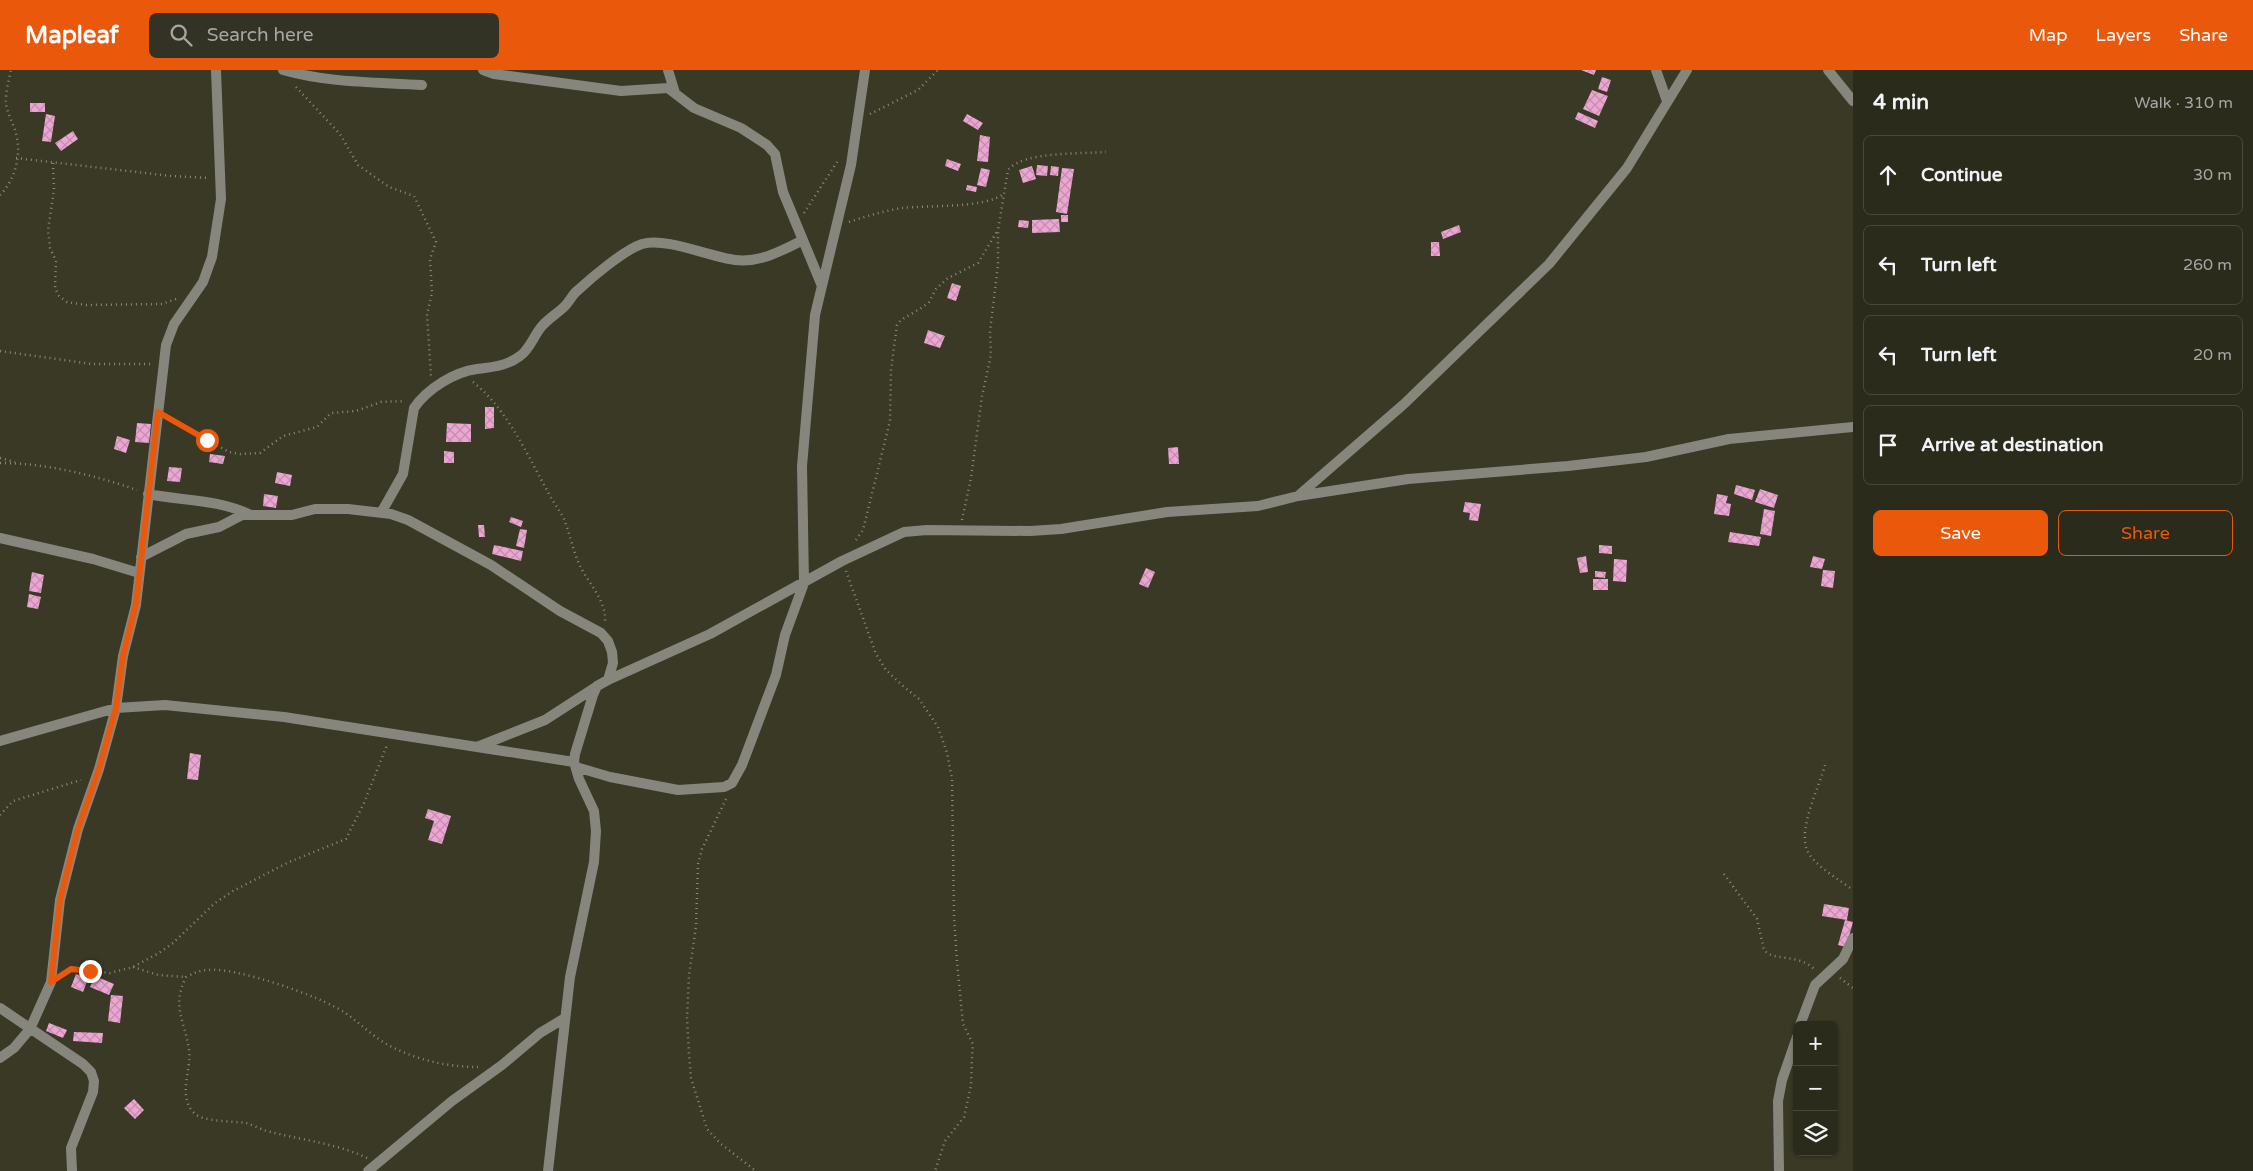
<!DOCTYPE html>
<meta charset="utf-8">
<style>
:root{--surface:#2b2b1c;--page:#333325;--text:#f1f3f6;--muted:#a6a7a3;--line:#47473b;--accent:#ea580c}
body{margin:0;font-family:"Varela Round",sans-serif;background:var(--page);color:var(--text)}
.controls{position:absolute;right:15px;bottom:15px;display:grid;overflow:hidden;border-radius:8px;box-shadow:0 1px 4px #0004}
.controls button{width:45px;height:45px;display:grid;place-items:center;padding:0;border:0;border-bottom:1px solid var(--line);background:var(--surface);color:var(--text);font:25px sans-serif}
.stop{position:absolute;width:15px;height:15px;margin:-11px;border:4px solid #ea580c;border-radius:50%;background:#fff}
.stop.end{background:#ea580c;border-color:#fff;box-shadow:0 1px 5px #0008}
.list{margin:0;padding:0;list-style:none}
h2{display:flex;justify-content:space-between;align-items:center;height:65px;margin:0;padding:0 20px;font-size:21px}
h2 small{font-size:16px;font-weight:400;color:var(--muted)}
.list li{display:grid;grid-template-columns:32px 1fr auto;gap:15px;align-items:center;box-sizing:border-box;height:80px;margin:0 10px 10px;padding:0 10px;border:1px solid var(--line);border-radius:8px}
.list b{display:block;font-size:19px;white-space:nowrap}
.list em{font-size:16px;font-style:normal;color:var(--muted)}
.actions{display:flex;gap:10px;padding:15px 20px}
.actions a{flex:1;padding:11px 0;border:1px solid var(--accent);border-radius:8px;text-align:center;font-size:18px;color:var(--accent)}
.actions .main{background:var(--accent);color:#fff}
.icon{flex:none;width:28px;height:28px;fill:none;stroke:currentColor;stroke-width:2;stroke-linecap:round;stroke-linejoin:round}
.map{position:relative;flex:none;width:1853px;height:1101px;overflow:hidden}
header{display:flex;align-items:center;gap:30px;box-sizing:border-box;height:70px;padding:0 25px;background:var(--accent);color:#fff}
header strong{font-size:24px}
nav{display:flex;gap:28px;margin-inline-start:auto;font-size:18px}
.search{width:350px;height:45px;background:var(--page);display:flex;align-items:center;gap:12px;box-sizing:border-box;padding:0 18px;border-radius:8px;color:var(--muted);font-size:19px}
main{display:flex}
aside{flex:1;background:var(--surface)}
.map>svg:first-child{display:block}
</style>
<header>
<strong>Mapleaf</strong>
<div class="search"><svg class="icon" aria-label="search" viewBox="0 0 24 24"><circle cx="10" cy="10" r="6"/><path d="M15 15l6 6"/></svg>Search here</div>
<nav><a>Map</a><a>Layers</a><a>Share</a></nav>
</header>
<main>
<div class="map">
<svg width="1853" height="1101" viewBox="0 0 1853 1101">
<defs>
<pattern id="building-cross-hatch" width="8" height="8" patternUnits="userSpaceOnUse" patternTransform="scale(1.25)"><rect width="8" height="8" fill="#eda6d4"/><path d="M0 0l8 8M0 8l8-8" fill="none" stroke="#c28dae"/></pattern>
</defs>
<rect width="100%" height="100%" fill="#393926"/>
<path fill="url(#building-cross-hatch)" d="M1581 0H1596L1594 5Z
M1602 7 1611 10 1607 22 1598 19Z
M1592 20 1608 26 1599 46 1583 39Z
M30 33H45V42H30Z
M1578 42 1598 51 1595 58 1575 49Z
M46 44 55 46 51 72 42 71Z
M967 44 983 53 978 60 963 51Z
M73 61 78 69 61 81 55 73Z
M980 65 990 67 988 92 977 91Z
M947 89 961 94 958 101 945 96Z
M1037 95 1048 96 1047 106 1036 105Z
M1032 96 1036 109 1023 113 1019 100Z
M1051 96 1059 97 1058 106 1050 105Z
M981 98 990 100 986 117 977 115Z
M1062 98 1074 99 1067 144 1056 142Z
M967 115 977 117 976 122 966 120Z
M1061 145H1068V152H1061Z
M1059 149 1060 162 1032 163V150Z
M1019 150 1029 151 1028 158 1018 157Z
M1459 155 1461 162 1443 169 1441 162Z
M1431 172H1439L1440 186H1431Z
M952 213 961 216 956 231 947 228Z
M928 260 945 266 940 278 924 273Z
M485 337H494V358L485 359Z
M137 353 151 354 149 373 135 372Z
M447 353 471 354V372H446Z
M117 366 130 370 126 383 114 379Z
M1178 377 1179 394H1169L1168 378Z
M444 381 454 382V393H444Z
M210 384 225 386 223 394 209 392Z
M169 397 182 398 180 412 167 411Z
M277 402 292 405 290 416 275 413Z
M1736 415 1755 420 1752 430 1734 424Z
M1760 419 1778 425 1774 438 1755 432Z
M264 424 278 426 276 438 263 436Z
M1717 424 1728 426 1726 433 1731 434 1729 446 1714 444Z
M1465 432 1481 434 1478 451 1469 450 1470 443 1463 442Z
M1764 439 1775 441 1771 466 1760 464Z
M511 447 523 451 521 457 509 452Z
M478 455H484L485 467H479Z
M520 459 527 460 524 478 516 476Z
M1730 462 1761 467 1759 476 1728 472Z
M494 475 523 481 521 491 492 484Z
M1599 475 1612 476V484L1599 483Z
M1586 486 1588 502 1580 503 1577 488Z
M1813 486 1825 489 1822 499 1810 497Z
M1614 489 1627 490 1626 512 1613 511Z
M1146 498 1155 502 1148 518 1139 514Z
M1823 500 1835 501 1833 518 1821 516Z
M1595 501 1606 502 1605 508 1595 507Z
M32 502 44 505 41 523 29 521Z
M1593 509H1608V520H1593Z
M29 524 41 527 38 539 27 537Z
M190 683 201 685 198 710 187 709Z
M428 739 451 746 442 774 428 770 434 751 425 748Z
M1824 834 1849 838 1847 850 1822 846Z
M1845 850 1853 852 1846 877 1838 875Z
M76 904 88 909 83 922 71 917Z
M95 906 114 914 109 925 90 917Z
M111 925 123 926 120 953 108 951Z
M49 953 67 960 63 968 46 961Z
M74 962 103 963 102 973 73 971Z
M134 1029 144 1040 135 1049 124 1038Z"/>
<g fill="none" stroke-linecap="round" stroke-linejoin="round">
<path stroke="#8b8b7c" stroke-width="2.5" stroke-dasharray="1 4" stroke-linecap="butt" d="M296 17 340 64 358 95 389 117 414 126 436 172 430 189 432 223 427 244 431 306
M870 44 918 20 938 0
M16 88 171 106 209 108
M53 93 54 120 48 160 50 178 56 191 55 218 59 226 67 232 86 235 162 234 176 229
M0 125C14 111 21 88 17 68 15 56 8 46 6 34 5 24 9 10 11 0
M804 143 839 89
M849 152C867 146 884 141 902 138 927 135 986 139 1005 123
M0 281 92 294H151
M473 312C508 340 526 383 548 422 552 431 559 439 564 449 570 464 573 481 580 496 589 514 606 530 605 551
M169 348 229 382 240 384 260 383 283 366 317 357 331 343 356 341 381 332 405 331
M0 388 15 392
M0 393C45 393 94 405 137 420
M962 450 971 408 982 326 991 285 990 261 998 195V160L1008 100C1023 81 1083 84 1106 82
M856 470 863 460 890 351 891 299 897 255 901 250 923 237 929 232 936 219 948 208 978 193 998 160
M846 501 876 584 886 600 904 617 919 629 938 657 947 683 952 709 954 847 957 892 963 954 973 974 972 985 971 1016 964 1047 945 1071 935 1101
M1825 695C1819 718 1798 758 1807 780 1813 795 1840 810 1853 820
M726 729 702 779 698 794 696 856 689 905 687 948 689 984 691 1008 707 1059 721 1074 756 1101
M0 745 13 731 81 710
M1724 804 1757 849 1764 880C1775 892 1797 883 1814 899
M133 897 158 905 186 907
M65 902 79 899 110 903 133 897 159 883 173 873 215 833 233 821 289 792 346 769 364 733 387 675
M1840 908 1853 918
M367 1088C336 1073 300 1070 267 1061 260 1059 253 1055 246 1053 233 1051 202 1052 194 1043 177 1026 192 999 189 980 185 950 171 937 186 907 194 903 200 900 208 900 237 897 319 926 344 942 360 953 373 967 390 976 417 990 448 997 478 997"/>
<path stroke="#86867c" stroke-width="10" d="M283 0C328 13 376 12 422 15
M483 0 494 4 621 21 668 18 694 38 741 58 767 75 775 84 783 122 822 216
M668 0 675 23
M1656 0 1667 31
M1828 0 1853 31
M148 424C184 431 217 429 251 445
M1298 426 1404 334 1549 194 1627 98 1687 0
M381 443 403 404 414 338C427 319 454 302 477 299 492 297 507 296 520 286 530 279 534 265 542 256 549 248 558 243 565 236 570 231 572 225 577 221 591 208 624 180 642 174 666 167 710 187 735 190 760 193 781 181 803 170
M0 468 93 489 139 503
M141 487 186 464 219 457 242 445H292L315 439H348L391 444 408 450 491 495 560 541 601 563 608 571 612 582 613 593 608 610
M0 671 116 638 165 635 284 647 574 692
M477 677 545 650 596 617
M576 697 610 707 678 720 724 717 732 713 742 695 776 605 785 565 804 513 802 396 815 245 851 95 865 0
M0 938 83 994 91 1002 94 1011 93 1022 71 1078 72 1101
M1800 955 1815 915 1843 889 1853 868
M0 988 14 978 30 959 51 912 60 830 78 759 99 699 116 638 123 586 136 535 166 275 174 254 203 212 212 187 221 129 216 0
M368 1101 452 1031 502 995 540 963 565 948
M548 1101 570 907 594 792 596 761 594 741 579 709 574 692 575 684 593 625 597 616 608 610 710 564 842 491 904 462 927 460 1030 461 1061 459 1167 442 1258 436 1298 426 1408 409 1568 396 1646 387 1729 369 1853 357
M1779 1101 1778 1031 1782 1010 1797 967"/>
</g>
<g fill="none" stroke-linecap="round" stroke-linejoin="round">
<path stroke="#ea580c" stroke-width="6" d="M90 901 71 899 51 912 60 830 78 759 99 699 116 638 123 586 136 534 158 342 207 370"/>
</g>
</svg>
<div class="controls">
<button>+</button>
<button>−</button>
<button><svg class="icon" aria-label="layers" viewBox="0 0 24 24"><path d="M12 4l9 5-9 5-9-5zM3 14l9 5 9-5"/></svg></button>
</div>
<div class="stop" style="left:207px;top:370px"></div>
<div class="stop end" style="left:90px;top:901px"></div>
</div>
<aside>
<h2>4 min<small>Walk · 310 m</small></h2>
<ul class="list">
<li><svg class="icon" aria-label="ahead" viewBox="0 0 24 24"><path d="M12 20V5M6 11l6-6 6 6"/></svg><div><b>Continue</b></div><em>30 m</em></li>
<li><svg class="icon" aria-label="left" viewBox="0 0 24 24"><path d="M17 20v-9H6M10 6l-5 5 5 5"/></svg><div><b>Turn left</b></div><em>260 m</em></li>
<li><svg class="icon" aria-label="left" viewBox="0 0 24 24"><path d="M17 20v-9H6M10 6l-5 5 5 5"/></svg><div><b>Turn left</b></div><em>20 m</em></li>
<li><svg class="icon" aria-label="arrive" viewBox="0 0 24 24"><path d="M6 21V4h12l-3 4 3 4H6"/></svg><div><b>Arrive at destination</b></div></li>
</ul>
<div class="actions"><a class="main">Save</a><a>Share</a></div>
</aside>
</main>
